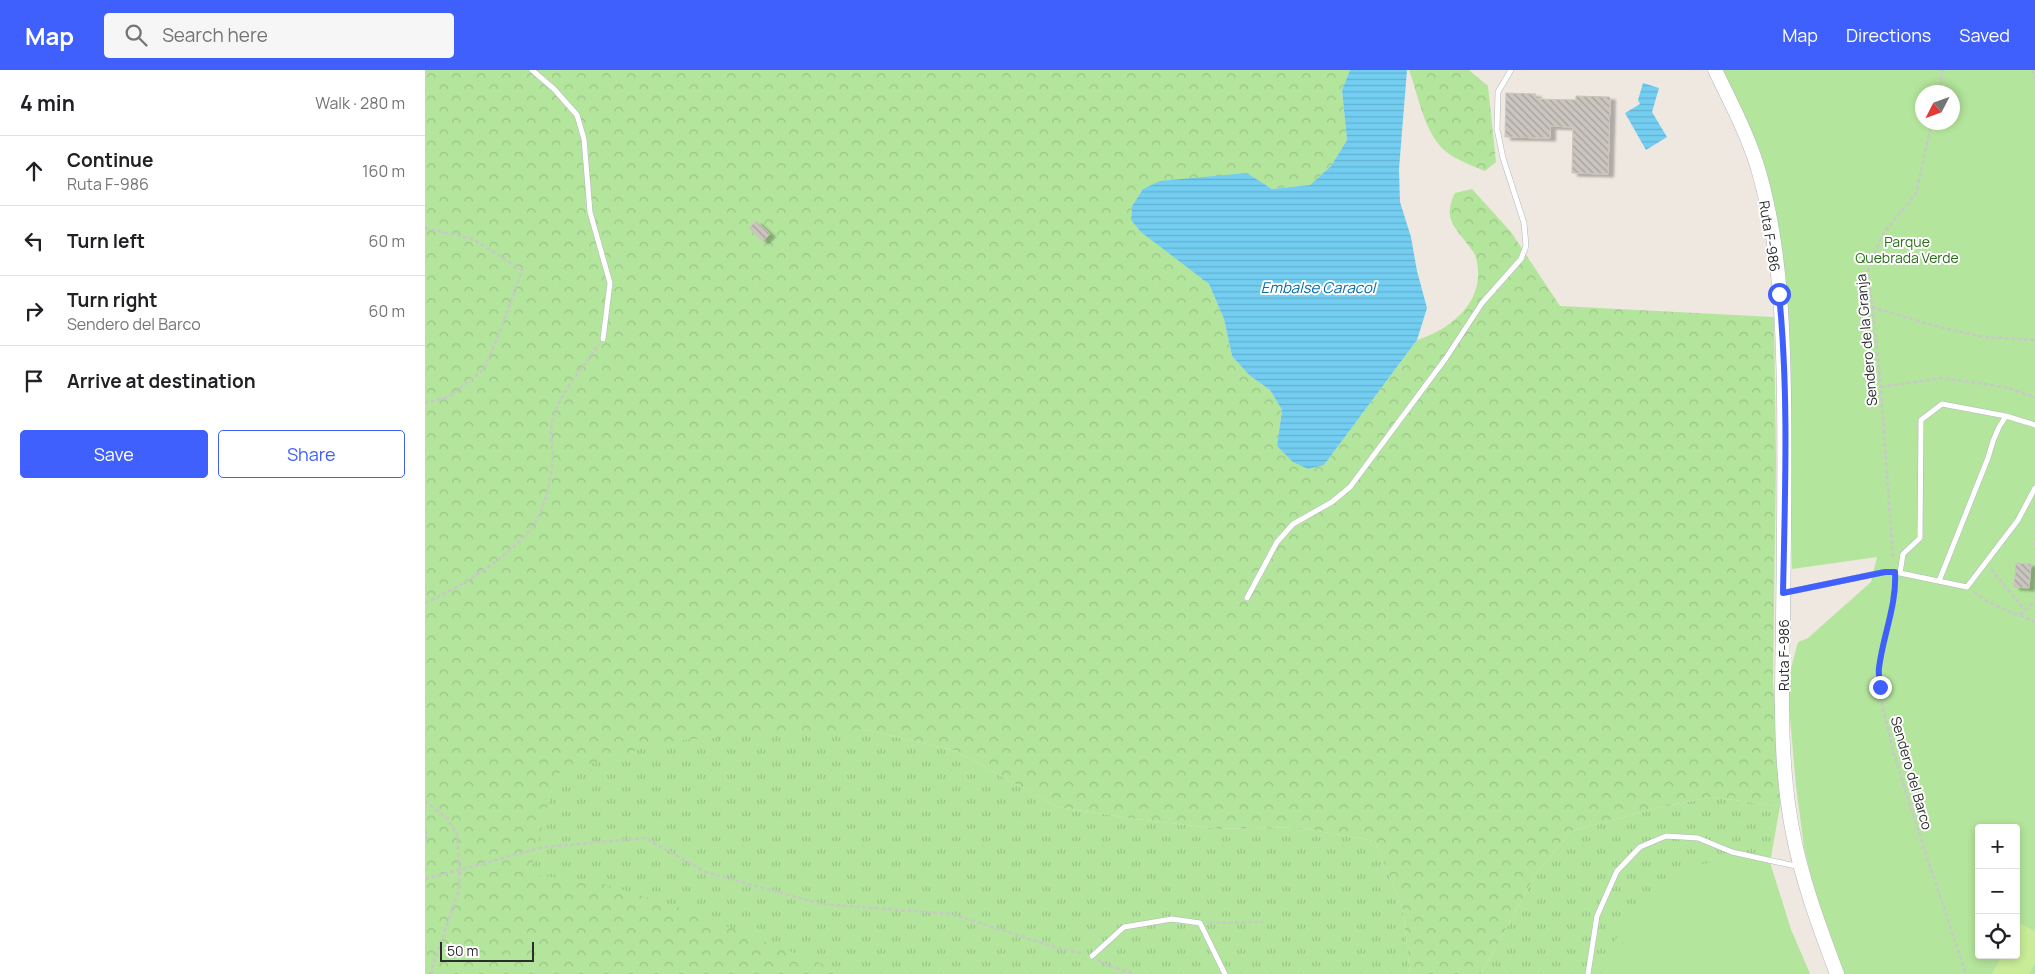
<!DOCTYPE html>
<meta charset="utf-8">
<style>
:root{--surface:#fff;--page:#f6f6f6;--text:#202124;--muted:#757577;--line:#e0e0e0;--accent:#3f60fd}
body{margin:0;font-family:Manrope,sans-serif;background:var(--page);color:var(--text)}
.controls{position:absolute;right:15px;bottom:15px;display:grid;overflow:hidden;border-radius:5px;box-shadow:0 2px 8px #0003}
.controls button{width:45px;height:45px;display:grid;place-items:center;padding:0;border:0;border-bottom:1px solid var(--line);background:var(--surface);color:var(--text);font:25px sans-serif}
.compass{position:absolute;left:1490px;top:15px;width:45px;height:45px;border-radius:50%;background:var(--surface);box-shadow:0 2px 8px #0003;rotate:228deg}
.scale{position:absolute;left:15px;bottom:12px;width:94px;box-sizing:border-box;padding-left:5px;border:2px solid #2d2d2d;border-top:0;font-size:14px;line-height:18px;white-space:nowrap;color:#2d2d2d;-webkit-text-stroke:4px #fff;paint-order:stroke}
.stop{position:absolute;width:15px;height:15px;margin:-11px;border:4px solid #3f60fd;border-radius:50%;background:#fff}
.stop.end{background:#3f60fd;border-color:#fff;box-shadow:0 1px 5px #0008}
.list{margin:0;padding:0;list-style:none}
h2{display:flex;justify-content:space-between;align-items:center;height:65px;margin:0;padding:0 20px;font-size:21px}
h2 small{font-size:16px;font-weight:400;color:var(--muted)}
.list li{display:grid;grid-template-columns:32px 1fr auto;gap:15px;align-items:center;box-sizing:border-box;height:70px;padding:0 20px;border-top:1px solid var(--line)}
.list b{display:block;font-size:19px;white-space:nowrap}
.list p{margin:0;font-size:16px;white-space:nowrap;color:var(--muted)}
.list em{font-size:16px;font-style:normal;color:var(--muted)}
.actions{display:flex;gap:10px;padding:15px 20px}
.actions a{flex:1;padding:11px 0;border:1px solid var(--accent);border-radius:5px;text-align:center;font-size:18px;color:var(--accent)}
.actions .main{background:var(--accent);color:#fff}
.icon{flex:none;width:28px;height:28px;fill:none;stroke:currentColor;stroke-width:2;stroke-linecap:round;stroke-linejoin:round}
.map{position:relative;flex:none;width:1610px;height:904px;overflow:hidden}
header{display:flex;align-items:center;gap:30px;box-sizing:border-box;height:70px;padding:0 25px;background:var(--accent);color:#fff}
header strong{font-size:24px}
nav{display:flex;gap:28px;margin-inline-start:auto;font-size:18px}
.search{width:350px;height:45px;background:var(--page);display:flex;align-items:center;gap:12px;box-sizing:border-box;padding:0 18px;border-radius:5px;color:var(--muted);font-size:19px}
main{display:flex}
aside{flex:1;background:var(--surface)}
.map>svg:first-child{display:block}
</style>
<header>
<strong>Map</strong>
<div class="search"><svg class="icon" aria-label="search" viewBox="0 0 24 24"><circle cx="10" cy="10" r="6"/><path d="M15 15l6 6"/></svg>Search here</div>
<nav><a>Map</a><a>Directions</a><a>Saved</a></nav>
</header>
<main>
<aside>
<h2>4 min<small>Walk · 280 m</small></h2>
<ul class="list">
<li><svg class="icon" aria-label="ahead" viewBox="0 0 24 24"><path d="M12 20V5M6 11l6-6 6 6"/></svg><div><b>Continue</b><p>Ruta F-986</p></div><em>160 m</em></li>
<li><svg class="icon" aria-label="left" viewBox="0 0 24 24"><path d="M17 20v-9H6M10 6l-5 5 5 5"/></svg><div><b>Turn left</b></div><em>60 m</em></li>
<li><svg class="icon" aria-label="right" viewBox="0 0 24 24"><path d="M7 20v-9h11M14 6l5 5-5 5"/></svg><div><b>Turn right</b><p>Sendero del Barco</p></div><em>60 m</em></li>
<li><svg class="icon" aria-label="arrive" viewBox="0 0 24 24"><path d="M6 21V4h12l-3 4 3 4H6"/></svg><div><b>Arrive at destination</b></div></li>
</ul>
<div class="actions"><a class="main">Save</a><a>Share</a></div>
</aside>
<div class="map">
<svg width="1610" height="904" viewBox="0 0 1610 904">
<defs>
<pattern id="grass-tufts" width="24" height="20" patternUnits="userSpaceOnUse" patternTransform="scale(1.25)"><rect width="24" height="20" fill="#b4e59c"/><path d="M3 7l-1-3M5 7V3M7 7l1-3M15 17l-1-3M17 17v-4M19 17l1-3" fill="none" stroke="#9bc587"/></pattern>
<pattern id="forest-crowns" width="20" height="18" patternUnits="userSpaceOnUse" patternTransform="scale(1.25)"><rect width="20" height="18" fill="#b4e59c"/><path d="M2 6a3 3 0 1 1 6 0M12 15a3 3 0 1 1 6 0" fill="none" stroke="#9bc587"/></pattern>
<pattern id="water-rules" width="6" height="5" patternUnits="userSpaceOnUse" patternTransform="scale(1.25)"><rect width="6" height="5" fill="#73cef1"/><path d="M0 2.5h6" fill="none" stroke="#64b1cf"/></pattern>
<pattern id="building-back-hatch" width="6" height="6" patternUnits="userSpaceOnUse" patternTransform="scale(1.25)"><rect width="6" height="6" fill="#cac5bf"/><path d="M-1 5l2 2M0 0l6 6M5-1l2 2" fill="none" stroke="#a4a09c"/></pattern>
<filter id="shadow"><feDropShadow dx="5.5" dy="3" stdDeviation="1" flood-color="#0004"/></filter>
</defs>
<rect width="100%" height="100%" fill="#efe8e0"/>
<path fill="url(#grass-tufts)" d="M240 657 438 659 531 681 632 737 711 749 795 759 870 757 950 771 978 840 985 904H386L87 816 119 693Z
M1286 727 1355 736 1345 793 1366 860 1385 904H1056L1111 804 1146 761 1232 738Z"/>
<path fill="url(#forest-crowns)" d="M0 0H925L917 20 922 70 906 96 885 115 847 119 822 103 718 119 707 136 706 150 784 214 799 249 807 286 824 305 845 320 857 340 852 376 899 395 992 270C1029 258 1062 229 1051 188 1050 183 1046 179 1043 175 1028 155 1018 148 1030 123L1047 119 1086 162 1135 236 1349 247 1351 391 1348 613 1357 718 1355 736 1286 727 1232 738 1146 761 1111 804 1056 904H985L978 840 950 771 870 757 795 759 711 749 632 737 531 681 438 659 242 671 131 704 105 804 179 814 250 836 423 904H0Z
M984 0H1044L1063 16 1071 92 1060 101C1047 96 1024 87 1015 76 998 56 993 24 984 0Z"/>
<path fill="#b4e59c" fill-rule="evenodd" d="M1296 0H1610V904H1418L1394 840 1379 777 1371 716 1362 613 1373 572 1383 568 1446 512 1452 487 1367 499 1363 261 1349 148ZM1498 22H1528V52H1498ZM1554 758H1591V885H1554Z
M1315 789 1345 793 1366 860 1385 904H1178C1198 835 1240 792 1315 789Z"/>
<path fill="#c8ec98" d="M1594 853 1610 861V893L1604 904H1567L1577 885H1591V858Z"/>
<path fill="url(#water-rules)" d="M925 0H982L974 99 975 132 986 167 992 201 1002 238 992 270 899 395 883 399 868 392 852 376 857 340 845 320 824 305 807 286 799 249 784 214 716 162 706 150 707 136 718 119 735 111 822 103 847 119 885 115 906 96 922 70 917 20Z
M1218 13 1234 18 1227 42 1242 67 1221 80 1200 43 1215 34 1213 30Z"/>
<path fill="url(#building-back-hatch)" stroke="#cbc5b9" filter="url(#shadow)" d="M1081 23 1111 24 1110 29 1151 30V26L1185 27 1183 104 1147 103 1148 57 1125 56V68L1080 67Z
M331 151 345 164 338 171 324 158Z
M1591 493 1606 494 1604 518 1589 517Z"/>
<g fill="none" stroke-linecap="round" stroke-linejoin="round">
<defs>
<path id="service" d="M107 0 129 19 152 45 159 69 165 142 185 213 178 269
M1475 503 1478 484 1495 468 1496 350 1517 334 1581 346
M1514 511 1563 388 1568 371 1574 357 1581 346 1610 355
M1359 523 1459 502H1470L1542 517 1593 450 1610 418
M822 528 852 472 868 454 907 432 925 417 1021 288 1057 233 1096 189 1101 176 1099 153 1078 88 1072 59 1073 22 1086 0
M667 886 699 857 747 849 775 853 800 904
M1163 904 1172 846 1192 801 1215 777 1241 766 1273 768 1307 782 1375 797"/>
<path id="secondary" d="M1290 0C1306 33 1324 67 1334 102 1355 175 1358 253 1359 327 1360 402 1359 476 1358 550 1357 618 1354 690 1367 758 1376 808 1394 856 1412 904"/>
</defs>
<use href="#service" stroke="#b3b6c1" stroke-width="6"/>
<use href="#secondary" stroke="#b3b6c1" stroke-width="15"/>
<path stroke="#c8c8c8" stroke-width="2.5" stroke-dasharray="4 2.5" stroke-linecap="butt" d="M1608 0 1610 10
M1515 22 1517 0
M0 158 48 169 97 200 77 257 59 299 24 327 0 333
M1447 237 1510 256 1559 267 1610 270
M1456 317 1517 308 1580 317 1610 327
M1610 472V476
M1468 487 1455 307 1443 200 1458 164 1491 123 1507 52
M1566 499 1600 540
M1470 510 1464 556 1453 599 1457 635 1470 688 1490 751 1541 904
M1549 522C1567 536 1588 543 1610 551
M0 533C33 519 95 481 112 449 120 434 124 415 127 398 130 382 123 363 128 348 137 320 157 299 174 274
M1595 545 1610 531
M0 731 23 749 32 765 35 800 33 823 6 901 7 904
M0 760 2 765 0 770
M0 809 119 777 220 768 281 802 396 834 527 844 633 878 659 884
M784 853 838 852
M673 890 679 894 709 904"/>
<use href="#service" stroke="#fff" stroke-width="5"/>
<use href="#secondary" stroke="#fff" stroke-width="14"/>
</g>
<g fill="none" stroke-linecap="round" stroke-linejoin="round">
<path stroke="#3f60fd" stroke-width="6" d="M1354 224C1364 323 1360 423 1358 523L1460 502H1470C1472 535 1458 565 1454 598 1453 604 1455 611 1455 617"/>
</g>
<g text-anchor="middle" dominant-baseline="central" stroke-width="4" stroke-linejoin="round" paint-order="stroke">
<g font-size="14" fill="#2d2d2d" stroke="#fff">
<text transform="translate(1345 166) rotate(81)">Ruta F-986</text>
<text transform="translate(1441 270) rotate(-95)">Sendero de la Granja</text>
<text transform="translate(1358 585) rotate(-90)">Ruta F-986</text>
<text transform="translate(1487 703) rotate(74)">Sendero del Barco</text>
</g>
<g font-size="14" fill="#2a6e1a" stroke="#fff">
<text x="1482" y="171">Parque<tspan x="1482" dy="16">Quebrada Verde</tspan></text>
</g>
<g font-size="15" font-style="italic" fill="#0c6da3" stroke="#fff">
<text x="893" y="217">Embalse Caracol</text>
</g>
</g>
</svg>
<div class="controls">
<button>+</button>
<button>−</button>
<button><svg class="icon" aria-label="locate" viewBox="0 0 24 24"><circle cx="12" cy="12" r="6"/><path d="M12 2v4M12 18v4M2 12h4M18 12h4"/></svg></button>
</div>
<svg class="compass" viewBox="-18 -18 36 36"><path d="M0-13l5 13h-10z" fill="#e53935"/><path d="M0 13l5-13h-10z" fill="#757577"/></svg>
<div class="scale">50 m</div>
<div class="stop" style="left:1354px;top:224px"></div>
<div class="stop end" style="left:1455px;top:617px"></div>
</div>
</main>
